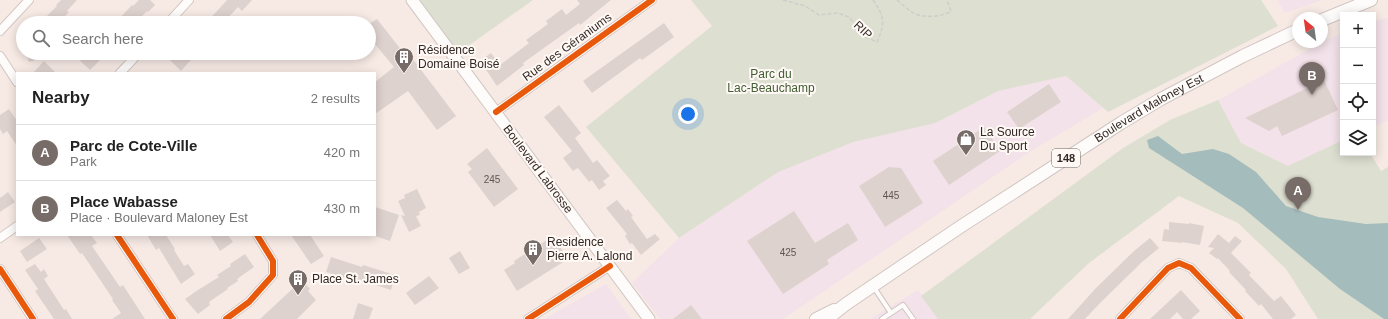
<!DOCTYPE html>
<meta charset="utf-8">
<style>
:root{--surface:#fff;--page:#f6f6f6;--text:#222;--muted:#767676;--line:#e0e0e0;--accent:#776c67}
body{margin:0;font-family:Helvetica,sans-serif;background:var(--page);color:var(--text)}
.controls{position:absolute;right:12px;top:12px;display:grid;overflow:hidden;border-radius:0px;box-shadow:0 2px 10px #0003}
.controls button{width:36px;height:36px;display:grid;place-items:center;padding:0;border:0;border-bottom:1px solid var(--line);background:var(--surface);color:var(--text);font:20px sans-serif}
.compass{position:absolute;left:1292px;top:12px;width:36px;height:36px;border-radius:50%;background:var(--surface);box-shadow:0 2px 10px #0003;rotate:331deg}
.you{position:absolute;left:688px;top:114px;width:14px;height:14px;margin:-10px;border:3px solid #fff;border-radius:50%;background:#1a73e8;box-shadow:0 0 0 6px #1a73e833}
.badge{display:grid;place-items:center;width:26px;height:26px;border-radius:50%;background:var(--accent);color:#fff;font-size:13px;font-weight:700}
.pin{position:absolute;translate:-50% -33px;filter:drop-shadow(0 1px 2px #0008)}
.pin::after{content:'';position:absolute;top:21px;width:14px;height:12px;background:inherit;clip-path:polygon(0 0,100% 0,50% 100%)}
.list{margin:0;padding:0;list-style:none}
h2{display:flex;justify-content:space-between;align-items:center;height:52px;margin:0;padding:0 16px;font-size:17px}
h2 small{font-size:13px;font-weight:400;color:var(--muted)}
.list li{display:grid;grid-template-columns:26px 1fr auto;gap:12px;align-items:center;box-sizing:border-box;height:56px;padding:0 16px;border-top:1px solid var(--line)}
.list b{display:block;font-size:15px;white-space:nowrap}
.list p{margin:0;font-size:13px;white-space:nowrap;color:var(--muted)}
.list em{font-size:13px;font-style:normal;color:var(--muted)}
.icon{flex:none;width:22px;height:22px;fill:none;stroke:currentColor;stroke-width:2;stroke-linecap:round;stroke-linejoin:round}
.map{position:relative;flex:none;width:1388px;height:319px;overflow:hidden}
.search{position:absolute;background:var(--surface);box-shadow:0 2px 10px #0003;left:16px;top:16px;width:360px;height:44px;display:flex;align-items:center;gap:10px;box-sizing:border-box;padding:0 14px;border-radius:22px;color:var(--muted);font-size:15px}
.panel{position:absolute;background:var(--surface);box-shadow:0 2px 10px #0003;left:16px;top:72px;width:360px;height:164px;border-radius:0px}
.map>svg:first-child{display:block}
</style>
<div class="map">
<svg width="1388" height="319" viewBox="0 0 1388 319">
<rect width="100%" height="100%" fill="#f7eae5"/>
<path fill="#f3e2e9" d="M1277 0H1322L1285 13Z
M1388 17V120L1373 127V22Z
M1343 33V140L1288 166 1241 143 1218 100 1326 40Z
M1066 76 1103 108 1031 151 783 319H660L632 283 679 238 853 122Z
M606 284 631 319H544Z
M918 290 938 319H870Z"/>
<path fill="#dddfd1" d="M412 0H533L454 56Z
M691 0H1261L1278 26 1108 112 1066 76 998 91 935 123 853 142 778 172 679 238 586 127 712 26Z
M1218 100 1241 143 1288 166 1343 140V153H1370L1381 171 1388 167V319H1318L1286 269 1238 223 1179 196 1089 263 1030 319H938L921 296 1123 148 1170 120Z"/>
<path fill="#a5bcbc" d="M1158 136 1182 154 1213 149 1229 154 1256 172 1286 206 1318 217 1366 224 1388 223V319H1384L1340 289 1243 208 1149 148 1147 140Z"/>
<path fill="#ded2ce" d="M61 0H77L67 11 69 12 58 23H40L57 6 56 5Z
M139 0H150L155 5 148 12 147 11 135 23H115L132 5 133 6Z
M227 0H252L242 11 238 7 223 23H206Z
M577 0H611L580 25 579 23 523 63 524 65 497 86 480 61 491 53 500 65 529 43 526 40 548 24 546 21 562 9 566 15 580 4Z
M377 19 406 56 409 54 456 116 437 130 408 91 375 114V82L394 67 369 37V24Z
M664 23 674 37 642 60 640 58 592 93 583 81Z
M26 53H51V55L29 62Z
M82 53H92L100 60 90 70 77 58Z
M174 53H197L181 71 169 59Z
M44 61 56 73H33Z
M1324 80 1338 110 1282 136 1277 126 1269 131 1245 118Z
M1049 84 1061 102 1019 129 1007 112Z
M559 105 581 133 575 138 593 163 597 160 610 176 603 181 606 185 599 190 592 180 589 182 578 168 573 171 563 158 572 151 544 117Z
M9 109 17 121V146L7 131 3 134 0 129V115Z
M984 127 1000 151 949 185 933 161Z
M487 148 518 189 494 207 468 172 472 169 467 164Z
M889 167 901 168 923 203 885 227 859 186Z
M417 189 426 208 419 212 420 215 416 216 421 226 409 232 401 215 405 216 398 201 405 198 404 195Z
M8 192 15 202 0 212V198Z
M617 200 626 211 628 209 633 216 631 217 647 239 655 234 660 239 641 255 632 243 630 244 625 236 627 234 606 208Z
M375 207 399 215 390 241 375 236Z
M794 211 815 243 848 223 858 240 827 260 829 264 783 294 747 241Z
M1169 222 1189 224V223L1204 226 1200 245 1182 242V243L1162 241 1164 229 1169 230Z
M1218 234 1229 243 1235 236 1242 241 1231 253 1251 273 1249 275 1274 301 1281 296 1296 315 1291 319H1273L1261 304 1259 306 1245 291 1246 290 1229 272 1230 271 1218 258 1217 259 1209 253 1214 248 1208 247Z
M67 235H91L97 243 92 246 120 287 123 285 145 319H112L121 313 112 300 113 299 82 253 80 254Z
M147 235H166L175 249 174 250 184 266 188 264 195 274 181 284 159 248 156 250Z
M210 235H228L233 242 220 251Z
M291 235H310L324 256 311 264Z
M553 236 568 259 517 291 504 270 515 263 514 261Z
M39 238 47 249 27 262 20 251Z
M1150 238 1159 248 1142 262 1100 303 1085 319H1068L1096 288 1134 251Z
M460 251 470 268 459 274 449 258Z
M245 254 254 267 237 279 238 281 227 288 228 289 209 302 210 305 198 314 185 299 198 290 219 277 217 275 231 266 230 264Z
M331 257 362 267 363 265 395 275 391 290 360 280 359 282 326 272Z
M35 264 41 272 44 269 48 276 44 279 64 310 66 309 72 319H54L35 291 38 289 25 270Z
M429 276 439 288 415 305 406 293Z
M302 280 310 289 308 291 316 300 297 319H260Z
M1181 290 1200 311 1191 319H1183L1177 312 1170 319H1150Z
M358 303 373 308 369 319H353Z
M691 305 702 319H673Z"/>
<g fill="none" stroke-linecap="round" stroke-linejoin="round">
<defs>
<path id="lane" d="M873 286 891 313 903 305 913 319
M882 319 891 313"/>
<path id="street" d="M168 23 189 0
M0 31 29 0
M0 56 17 82
M120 73 139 53
M496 112 652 0
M117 235 173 319
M0 238 17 226
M0 269 33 319
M226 319 249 302 273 275V261L257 235
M528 319 610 266
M1120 319 1168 268 1179 263 1191 268 1240 319"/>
<path id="secondary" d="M412 0 649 319"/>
<g id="primary">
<path d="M1322 20 1371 0"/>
<path d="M816 319 834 310"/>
<path id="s1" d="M827 319 846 304 960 227 1121 123 1161 99 1243 56 1298 30"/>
</g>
</defs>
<use href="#lane" stroke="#d1c6c2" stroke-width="6"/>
<use href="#street" stroke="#d1c6c2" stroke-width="10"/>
<use href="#secondary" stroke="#d1c6c2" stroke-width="13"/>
<use href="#primary" stroke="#d1c6c2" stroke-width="14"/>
<path stroke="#d0cdca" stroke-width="1.5" stroke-dasharray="4 2" stroke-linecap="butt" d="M783 0 805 6 819 15 837 13 849 17 866 37 877 42C885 24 885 17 873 0
M897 0C902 4 907 9 912 12 921 19 943 17 951 11L947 0"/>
<use href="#lane" stroke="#fefcfb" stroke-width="4"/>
<use href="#street" stroke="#fefcfb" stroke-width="8"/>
<use href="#secondary" stroke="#fefcfb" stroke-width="11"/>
<use href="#primary" stroke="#fefcfb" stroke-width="12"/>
<defs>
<path id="cycleway" d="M496 112 652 0
M117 235 173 319
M0 269 33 319
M226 319 249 302 273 275V261L257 235
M528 319 610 266
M1120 319 1168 268 1179 263 1191 268 1240 319"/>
</defs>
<use href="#cycleway" stroke="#fff9f6" stroke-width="8"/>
<use href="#cycleway" stroke="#e8590c" stroke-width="6"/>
</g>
<defs>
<symbol id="building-pin" viewBox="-11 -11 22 30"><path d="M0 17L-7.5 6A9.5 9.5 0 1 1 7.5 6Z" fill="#776c67" stroke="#fff9f6"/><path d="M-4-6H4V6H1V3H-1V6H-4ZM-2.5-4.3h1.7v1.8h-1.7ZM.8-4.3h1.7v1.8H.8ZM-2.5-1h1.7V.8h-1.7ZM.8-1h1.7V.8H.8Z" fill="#fff"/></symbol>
<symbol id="shop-pin" viewBox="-11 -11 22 30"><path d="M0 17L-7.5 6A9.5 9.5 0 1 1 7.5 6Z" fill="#776c67" stroke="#fff9f6"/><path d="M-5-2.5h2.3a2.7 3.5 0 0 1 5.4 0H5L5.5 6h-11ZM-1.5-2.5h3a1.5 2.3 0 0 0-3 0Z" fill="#fff"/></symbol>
</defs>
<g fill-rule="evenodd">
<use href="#building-pin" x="393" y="46" width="22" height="30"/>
<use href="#shop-pin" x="955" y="128" width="22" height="30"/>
<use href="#building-pin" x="522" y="238" width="22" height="30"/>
<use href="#building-pin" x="287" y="268" width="22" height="30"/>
</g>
<g text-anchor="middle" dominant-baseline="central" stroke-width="4" stroke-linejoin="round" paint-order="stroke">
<g font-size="10" fill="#605550">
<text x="492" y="179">245</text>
<text x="891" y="195">445</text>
<text x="788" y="252">425</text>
</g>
<rect fill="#fff9f6" stroke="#706762" stroke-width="1" x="1052" y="149" width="28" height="18" rx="3"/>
<g font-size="11" font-weight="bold" fill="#322823">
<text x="1066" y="158">148</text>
</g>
<g font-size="12" fill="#322823" stroke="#fff9f6">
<text transform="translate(863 30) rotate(43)">RIP</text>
<text transform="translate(567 47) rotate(-36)">Rue des Géraniums</text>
<text stroke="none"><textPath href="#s1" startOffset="385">Boulevard Maloney Est</textPath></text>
<text transform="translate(538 169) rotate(53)">Boulevard Labrosse</text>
</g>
<g font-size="12" fill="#322823" stroke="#fff9f6" text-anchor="start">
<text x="418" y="50">Résidence<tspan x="418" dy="14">Domaine Boisé</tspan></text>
<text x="980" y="132">La Source<tspan x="980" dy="14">Du Sport</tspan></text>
<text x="547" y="242">Residence<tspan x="547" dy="14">Pierre A. Lalond</tspan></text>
<text x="312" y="279">Place St. James</text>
</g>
<g font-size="12" fill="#435d34" stroke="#fff9f6">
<text x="771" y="74">Parc du<tspan x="771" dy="14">Lac-Beauchamp</tspan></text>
</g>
</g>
</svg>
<div class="controls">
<button>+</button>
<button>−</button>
<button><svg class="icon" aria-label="locate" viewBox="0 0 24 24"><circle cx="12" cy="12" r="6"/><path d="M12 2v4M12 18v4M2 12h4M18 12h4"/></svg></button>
<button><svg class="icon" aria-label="layers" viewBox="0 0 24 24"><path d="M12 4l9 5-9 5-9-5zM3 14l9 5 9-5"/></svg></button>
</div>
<svg class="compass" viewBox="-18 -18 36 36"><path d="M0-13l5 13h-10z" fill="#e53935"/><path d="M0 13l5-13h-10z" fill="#767676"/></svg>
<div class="you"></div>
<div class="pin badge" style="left:1298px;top:210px">A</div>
<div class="pin badge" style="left:1312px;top:95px">B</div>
<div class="search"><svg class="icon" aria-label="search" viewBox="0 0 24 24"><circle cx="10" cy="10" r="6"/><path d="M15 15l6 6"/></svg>Search here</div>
<section class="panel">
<h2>Nearby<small>2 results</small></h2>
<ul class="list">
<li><span class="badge">A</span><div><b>Parc de Cote-Ville</b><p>Park</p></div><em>420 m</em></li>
<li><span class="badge">B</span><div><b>Place Wabasse</b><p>Place · Boulevard Maloney Est</p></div><em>430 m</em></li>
</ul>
</section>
</div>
